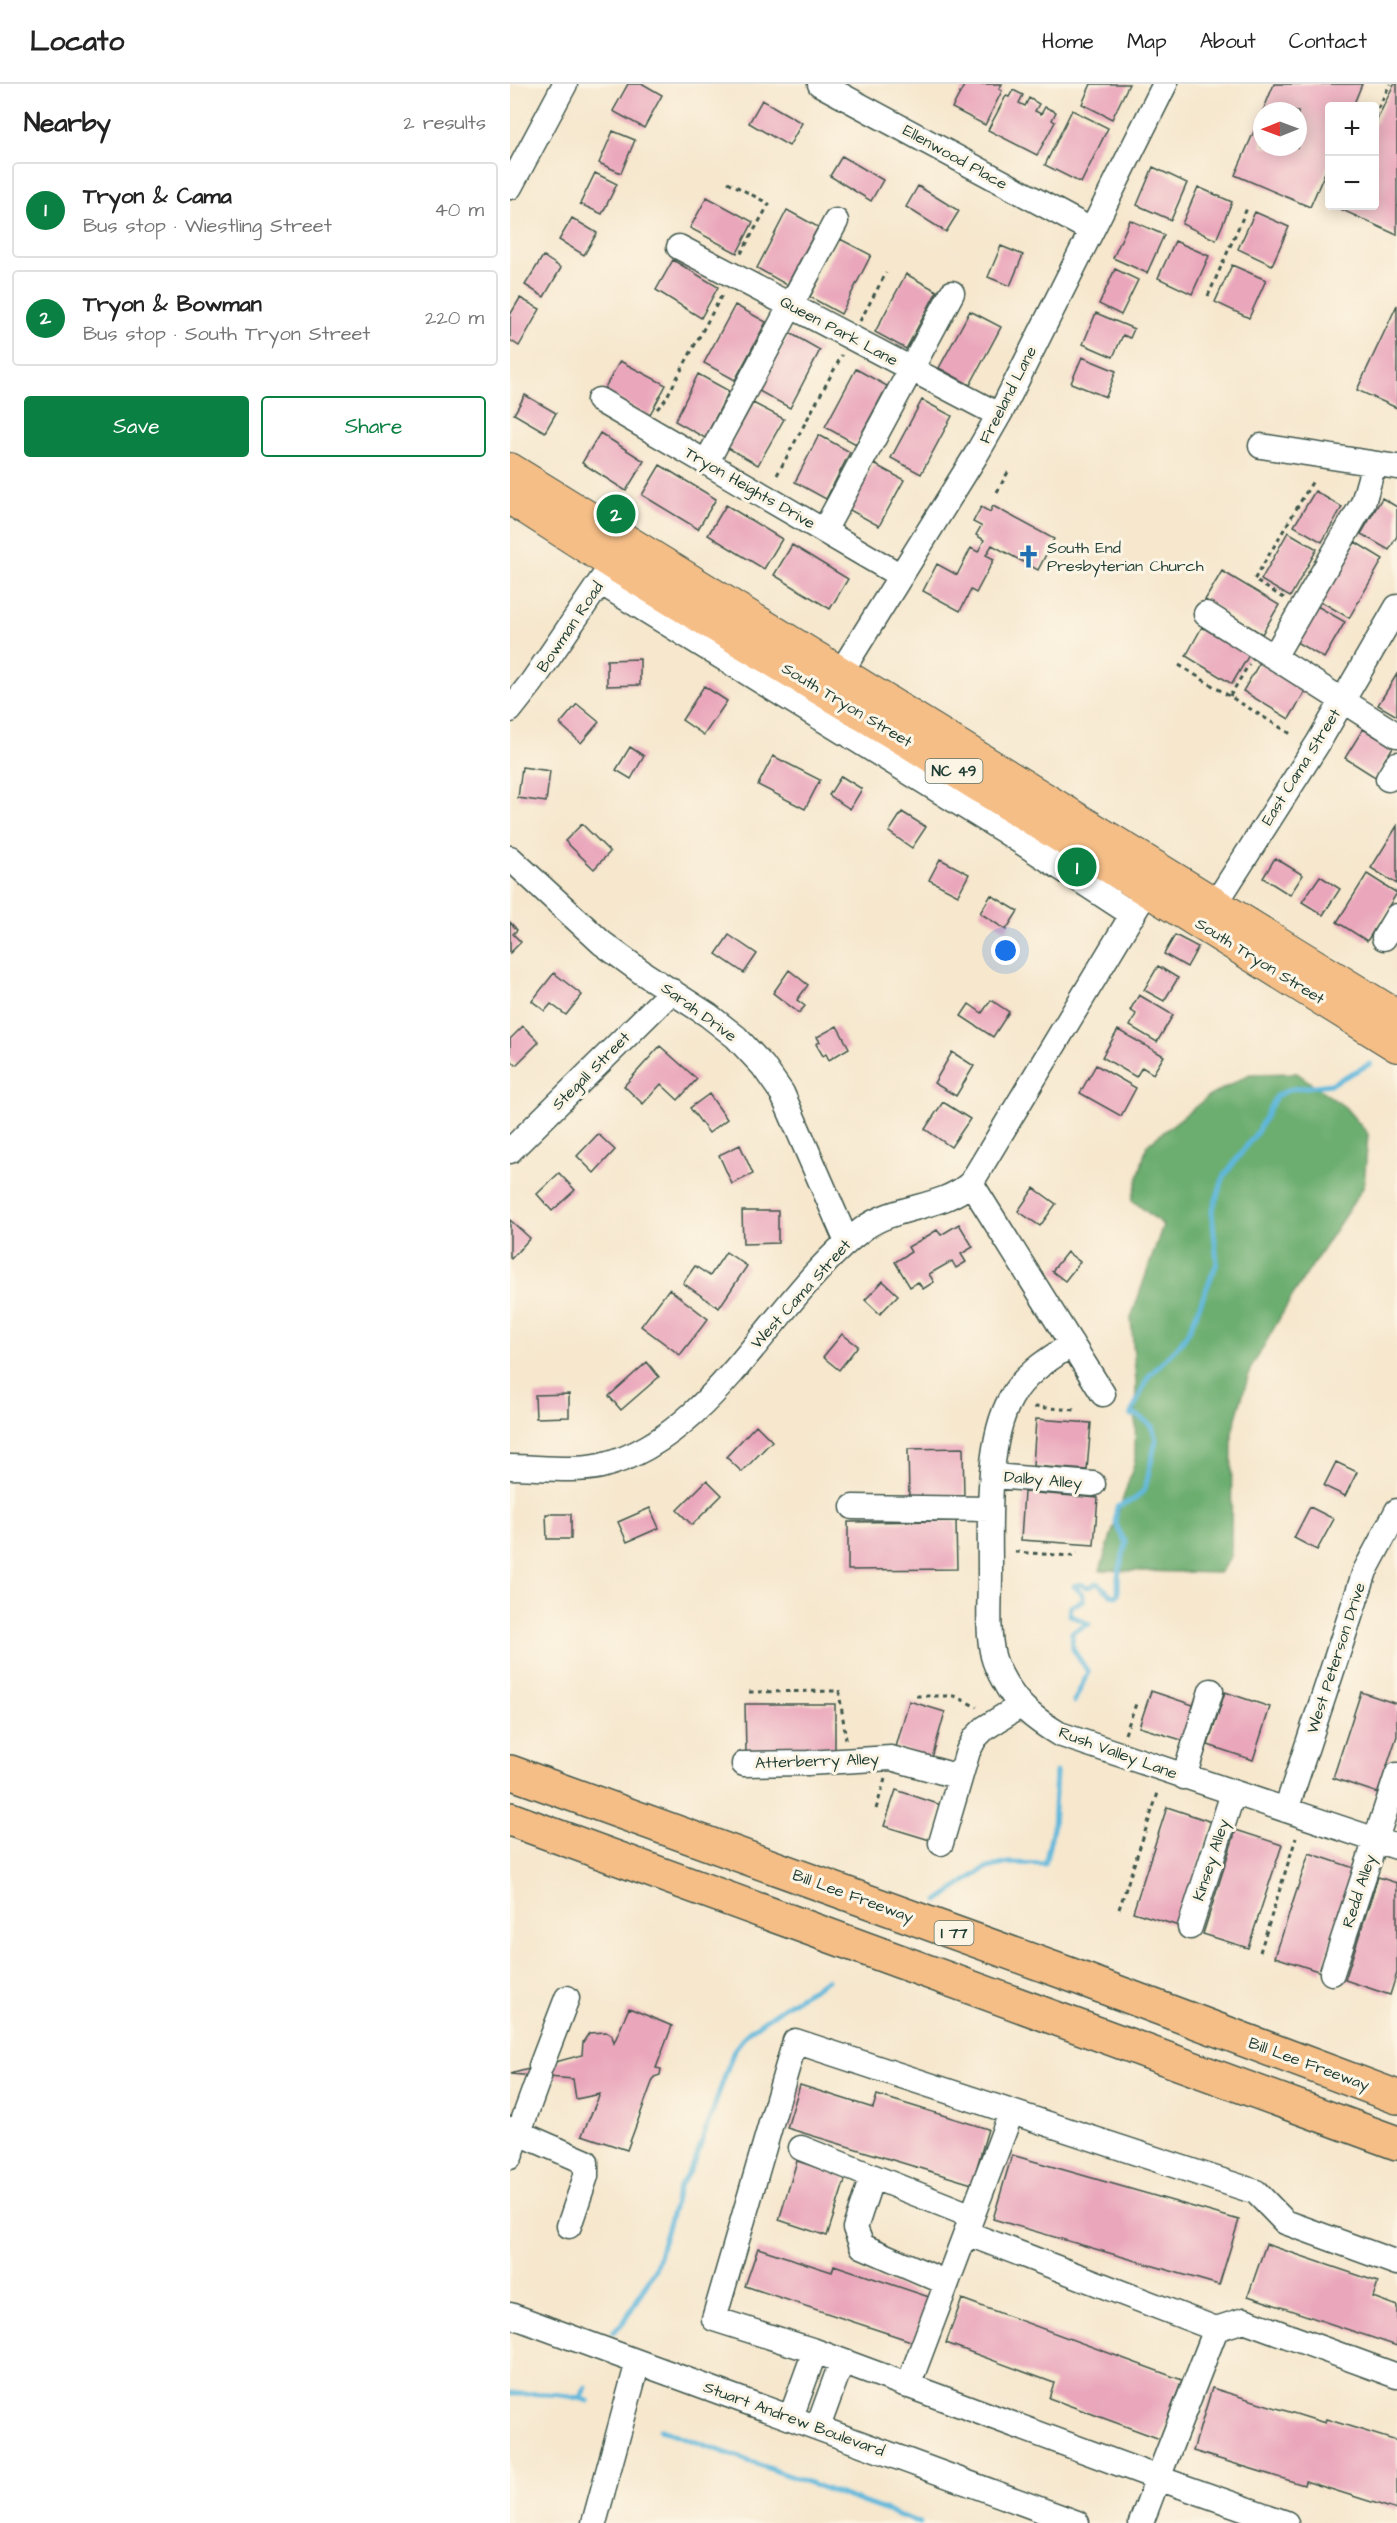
<!DOCTYPE html>
<meta charset="utf-8">
<style>
:root{--surface:#fff;--page:#f2f2f2;--text:#222;--muted:#767676;--line:#e0e0e0;--accent:#0b8043}
body{margin:0;font-family:"Architects Daughter",sans-serif;background:var(--page);color:var(--text)}
.controls{position:absolute;right:18px;top:18px;display:grid;overflow:hidden;border-radius:6px;box-shadow:0 3px 15px #0003}
.controls button{width:54px;height:54px;display:grid;place-items:center;padding:0;border:0;border-bottom:2px solid var(--line);background:var(--surface);color:var(--text);font:30px sans-serif}
.compass{position:absolute;left:743px;top:18px;width:54px;height:54px;border-radius:50%;background:var(--surface);box-shadow:0 3px 15px #0003;rotate:269deg}
.you{position:absolute;left:496px;top:867px;width:21px;height:21px;margin:-15px;border:4px solid #fff;border-radius:50%;background:#1a73e8;box-shadow:0 0 0 9px #1a73e833}
.badge{display:grid;place-items:center;width:39px;height:39px;border-radius:50%;background:var(--accent);color:#fff;font-size:20px;font-weight:700}
.pin{position:absolute;translate:-50% -50%;border:3px solid #fff;box-shadow:0 2px 6px #0006}
.list{margin:0;padding:0;list-style:none}
h2{display:flex;justify-content:space-between;align-items:center;height:78px;margin:0;padding:0 24px;font-size:26px}
h2 small{font-size:20px;font-weight:400;color:var(--muted)}
.list li{display:grid;grid-template-columns:39px 1fr auto;gap:18px;align-items:center;box-sizing:border-box;height:96px;margin:0 12px 12px;padding:0 12px;border:2px solid var(--line);border-radius:6px}
.list b{display:block;font-size:22px;white-space:nowrap}
.list p{margin:0;font-size:20px;white-space:nowrap;color:var(--muted)}
.list em{font-size:20px;font-style:normal;color:var(--muted)}
.actions{display:flex;gap:12px;padding:18px 24px}
.actions a{flex:1;padding:14px 0;border:2px solid var(--accent);border-radius:6px;text-align:center;font-size:21px;color:var(--accent)}
.actions .main{background:var(--accent);color:#fff}
.map{position:relative;flex:none;width:887px;height:2439px;overflow:hidden}
header{display:flex;align-items:center;gap:36px;box-sizing:border-box;height:84px;padding:0 30px;background:var(--surface);border-bottom:2px solid var(--line)}
header strong{font-size:28px}
nav{display:flex;gap:33px;margin-inline-start:auto;font-size:21px}
main{display:flex}
aside{flex:1;background:var(--surface)}
.map>svg:first-child{display:block}
</style>
<header>
<strong>Locato</strong>
<nav><a>Home</a><a>Map</a><a>About</a><a>Contact</a></nav>
</header>
<main>
<aside>
<h2>Nearby<small>2 results</small></h2>
<ul class="list">
<li><span class="badge">1</span><div><b>Tryon &amp; Cama</b><p>Bus stop · Wiestling Street</p></div><em>40 m</em></li>
<li><span class="badge">2</span><div><b>Tryon &amp; Bowman</b><p>Bus stop · South Tryon Street</p></div><em>220 m</em></li>
</ul>
<div class="actions"><a class="main">Save</a><a>Share</a></div>
</aside>
<div class="map">
<svg width="887" height="2439" viewBox="0 0 887 2439">
<rect width="100%" height="100%" fill="#fcf5e5"/>
<filter id="ink" filterUnits="userSpaceOnUse"><feTurbulence type="fractalNoise" baseFrequency=".0167" numOctaves="2"/><feDisplacementMap in="SourceGraphic" scale="12" xChannelSelector="R" yChannelSelector="G"/><feConvolveMatrix kernelMatrix="1 2 1 2 8 2 1 2 1" color-interpolation-filters="sRGB"/></filter>
<filter id="wash" filterUnits="userSpaceOnUse"><feTurbulence type="fractalNoise" baseFrequency=".008" numOctaves="4" result="noise"/><feDisplacementMap in="SourceGraphic" scale="24" xChannelSelector="R" yChannelSelector="G"/><feGaussianBlur stdDeviation="1.35" result="paint"/><feColorMatrix in="noise" values="0 0 0 0 0 0 0 0 0 0 0 0 0 0 0 0 0 1.4 0 .05"/><feComposite in="paint" operator="in"/></filter>
<g filter="url(#wash)">
<rect width="100%" height="100%" fill="#f6e7cd"/>
<path fill="#6cad70" stroke="#467552" stroke-width="1.5" d="M787 989 835 1023 858 1050 854 1102 783 1211 740 1286 722 1348 721 1473 709 1489 590 1486 625 1377 626 1298 621 1234 653 1141 622 1116 637 1061 698 1013 740 990Z"/>
<g fill="none" stroke-linecap="round" stroke-linejoin="round">
<path stroke="#5eb7db" stroke-width="5" d="M564 1618 578 1588 563 1565 562 1548 579 1540 560 1531 561 1522 573 1517V1511L564 1502 570 1500 578 1503 588 1499 601 1511 606 1512 608 1510V1492L616 1459C608 1446 603 1439 607 1423L625 1415 635 1405 646 1356 642 1342 627 1331H621L638 1293 670 1260 680 1245 707 1179 702 1128 714 1092 747 1048 766 1012 781 1005 821 1000 860 980
M428 1817 474 1785 498 1779 535 1780 543 1744 546 1688
M103 2249 115 2236 145 2185 169 2104 185 2077 224 1966 239 1947 278 1920 317 1896
M0 2310C25 2310 55 2308 78 2317
M70 2314 76 2303
M150 2345 410 2439"/>
</g>
<g id="blocks">
<path fill="#eaa7bc" d="M118 0H133L152 11 134 44 103 27Z
M455 0H492L489 5 492 7 475 41 442 24Z
M581 0H619L602 35 572 20Z
M764 0H852L843 22H820V77L800 123 725 91 752 29V63H788V27H753Z
M884 0H887V151L828 124 829 122H864V42Z
M503 6 513 11 509 19 515 22 519 14 529 20 525 27 531 30 535 23 546 28 542 36 545 38 527 71 478 46 496 12 499 13Z
M252 16 292 39 279 62 239 39Z
M562 26 598 44 571 99 535 81Z
M103 47 125 56 111 89 89 79Z
M332 72 373 96 361 117 320 92Z
M643 83 677 99 661 136 627 121Z
M85 89 107 100 92 130 70 120Z
M408 102 449 127 436 148 396 123Z
M688 103 722 118 706 156 672 140Z
M197 113 243 138 227 169 180 144Z
M277 126 308 143 277 201 247 184Z
M745 128 779 143 762 181 728 165Z
M62 134 87 149 74 171 49 156Z
M620 136 654 151 637 189 603 174Z
M330 155 361 171 331 230 300 213Z
M665 157 699 172 682 210 648 194Z
M491 162 513 171 500 202 478 193Z
M33 172 51 184 34 213 15 201Z
M163 176 208 203 191 234 146 206Z
M722 181 756 196 739 234 705 218Z
M605 185 628 196 611 231 589 220Z
M396 190 427 207 396 265 365 248Z
M10 214 30 225 9 262 0 256V231Z
M225 221 256 238 225 296 194 279Z
M887 221V324L847 306Z
M460 227 491 243 460 301 429 284Z
M586 229 624 245 620 254 613 251 603 273 573 260Z
M280 249 310 266 280 324 249 307Z
M572 273 606 287 596 313 561 299Z
M110 277 156 301 139 332 93 307Z
M346 285 377 302 346 360 315 343Z
M188 290 219 307 195 354 165 337Z
M15 311 46 329 35 348 4 330Z
M412 316 442 332 411 390 381 374Z
M243 319 274 335 248 381 218 364Z
M90 349 134 377 116 407 72 379Z
M309 351 340 368 316 415 285 398Z
M364 380 394 396 369 442 338 425Z
M150 381 206 415 188 445 132 411Z
M805 407 832 423 812 458 784 442Z
M872 414 887 423V452L879 466 851 450Z
M216 421 272 455 254 485 198 451Z
M483 422 544 455 528 486 482 461 476 471 484 475 466 509 461 506 450 527 413 507 427 480 447 491 461 464 468 468 474 456 466 451 471 442 463 438 471 423 480 428Z
M778 448 807 465 780 513 751 496Z
M845 458 873 475 839 534 810 517Z
M282 461 338 495 320 525 264 491Z
M712 487 769 521 752 550 695 516Z
M807 522 835 538 814 574 786 558Z
M692 543 739 571 722 600 676 572Z
M130 575V601L97 602V576Z
M750 578 796 606 779 635 733 607Z
M887 590V632L868 621Z
M194 602 217 617 194 651 172 636Z
M67 620 89 638 71 659 50 640Z
M853 645 883 663 865 693 835 674Z
M120 663 134 672 121 695 106 686Z
M263 672 310 696 295 725 248 701Z
M12 683 40 687 36 718 8 714Z
M331 692 352 705 340 725 319 711Z
M392 728 416 743 402 764 379 748Z
M72 740 100 768 84 785 55 757Z
M887 742V800L861 784Z
M765 774 793 791 780 811 753 794Z
M430 775 459 790 448 811 419 796Z
M857 790 887 809 857 857 827 838Z
M810 792 830 805 813 831 792 818Z
M481 811 508 827 496 846 470 829Z
M0 838 7 846 3 850 11 858 0 869Z
M219 851 247 870 234 889 206 870Z
M665 851 688 863 677 883 654 870Z
M648 882 668 894 654 917 634 906Z
M279 886 298 901 287 916 295 922 289 929 263 909Z
M44 889 72 911 56 931 41 920 35 927 22 917Z
M629 911 663 931 647 958 620 942 626 930 620 926Z
M481 916 499 928 483 953 451 932 459 920 472 929Z
M13 942 29 958 6 981 0 975V955Z
M327 942 339 964 319 976 316 970 313 972 306 960 310 958 307 953Z
M608 946 654 972 643 990 632 983 626 993 592 973Z
M150 962 187 995 168 1016 151 1000 133 1020 114 1002Z
M442 968 464 982 446 1012 424 999Z
M586 981 626 1004 611 1032 570 1009Z
M199 1010 217 1035 199 1049 180 1024Z
M433 1018 460 1035 441 1063 415 1045Z
M88 1050 105 1066 84 1089 67 1072Z
M230 1061 243 1090 222 1100 209 1071Z
M49 1089 65 1106 42 1127 27 1110Z
M524 1104 546 1120 530 1142 508 1127Z
M232 1127H268V1159L233 1160Z
M0 1136 20 1154 1 1175 0 1174Z
M449 1140 463 1163 451 1170 456 1178 446 1184 442 1177 419 1190 424 1198 413 1205 408 1198 400 1203 385 1178 401 1168 398 1163 419 1151 427 1146 431 1151Z
M216 1168 237 1182 209 1224 173 1199 185 1182 200 1192Z
M557 1168 570 1178 555 1197 542 1187Z
M373 1197 388 1211 370 1230 355 1216Z
M159 1205 198 1235 170 1271 131 1242Z
M332 1250 348 1262 329 1286 313 1273Z
M137 1278 149 1293 111 1326 99 1312Z
M59 1310V1333L26 1334 25 1311Z
M526 1335 581 1339 577 1386 523 1382Z
M246 1341 262 1357 232 1388 216 1373Z
M453 1364 454 1412 399 1413 398 1365Z
M826 1378 847 1388 835 1412 814 1402Z
M197 1396 212 1411 182 1441 167 1426Z
M514 1408 588 1414 584 1461 511 1456Z
M800 1423 824 1435 807 1466 784 1454Z
M140 1424 149 1444 117 1458 108 1438Z
M36 1430H61V1455H37Z
M446 1437 447 1485 338 1486V1438Z
M641 1607 686 1622 675 1657 629 1643Z
M715 1608 760 1623 743 1676 698 1661Z
M851 1608 887 1620V1652L868 1709 823 1694Z
M399 1617 435 1628 422 1674 386 1663Z
M235 1620H325V1668H236Z
M386 1706 431 1721 420 1756 374 1742Z
M657 1723 702 1738 669 1842 623 1828Z
M726 1746 772 1761 738 1864 693 1850Z
M799 1769 844 1784 811 1888 765 1873Z
M868 1793 887 1799V1889L880 1911 835 1896Z
M119 1924 162 1942 146 1984 151 1985 150 1991 144 1993 117 2066 72 2051 90 2010 66 2015 63 1995 0 1990 72 1971 73 1958 79 1949 96 1948 102 1952 104 1959Z
M290 2001 363 2024 367 2011 478 2045 462 2100 277 2044Z
M502 2071 729 2136 709 2201 483 2135Z
M287 2077 336 2093 317 2152 269 2136Z
M756 2160 868 2198 863 2213 887 2222V2262L738 2212Z
M248 2164 322 2188 324 2181 419 2213 404 2258 235 2202Z
M452 2215 672 2296 650 2355 539 2314 544 2299 436 2259Z
M702 2304 815 2339 816 2335 887 2357V2426L795 2397 794 2401 683 2367Z"/>
</g>
</g>
<g filter="url(#ink)">
<use href="#blocks" fill-opacity="0" stroke="#3f564b" stroke-width="1.5"/>
<g fill="none" stroke-linecap="round" stroke-linejoin="round">
<defs>
<path id="minor" d="M310 0 581 146
M0 103 55 0
M169 163 489 331
M89 316 391 492
M751 362 887 383
M196 379 326 137
M314 447 442 209
M90 498 335 649
M696 530 887 651
M764 573 853 419 864 380
M321 604 466 371 493 324 655 0
M0 626 22 598 99 485
M342 653 491 745 623 831
M878 695 887 680
M0 774 92 859 133 889 198 931 226 953 253 982 272 1009 337 1158
M697 833 808 659 887 523
M874 854 887 832
M0 1067 162 907
M461 1099 593 1310
M562 1260C539 1275 515 1289 501 1314 476 1357 480 1440 480 1490 480 1516 477 1546 483 1572 485 1580 490 1590 494 1597 507 1622 526 1636 549 1650L887 1763
M0 1383C27 1383 65 1388 91 1382 205 1354 264 1212 353 1145 385 1121 430 1126 461 1099L645 793
M483 1392 583 1400
M343 1423 480 1425
M234 1680 298 1679 381 1674 450 1693
M674 1693 701 1607
M776 1726 855 1487 887 1427
M431 1759 458 1667 465 1654 475 1644 510 1622
M680 1843 723 1709
M822 1889 887 1691
M31 1982 57 1914
M0 2045 76 2078V2092L59 2142
M291 2064 462 2132
M0 2073 29 1993
M362 2093 345 2144 352 2162 437 2199
M456 2149 706 2245 734 2236 887 2292
M0 2231 567 2439
M706 2245 648 2394 305 2267 204 2235 285 1957 746 2108 775 2138 887 2179
M398 2302 501 2029
M281 2333 305 2267
M308 2343 332 2277
M84 2439 128 2278
M631 2439 648 2394 776 2439"/>
<path id="major" d="M0 385 887 932
M0 414 103 480 402 660 887 962"/>
<path id="highway" d="M0 1688 556 1889 887 2013
M0 1735 887 2059"/>
</defs>
<use href="#minor" stroke="#3f564b" stroke-width="27"/>
<use href="#major" stroke="#3f564b" stroke-width="34"/>
<use href="#highway" stroke="#3f564b" stroke-width="36"/>
<path stroke="#3f564b" stroke-width="3" stroke-dasharray="4.5 4.5" stroke-linecap="butt" d="M864 33 880 0
M218 98 259 120 229 173
M698 212 738 122
M350 237 376 189
M147 325 155 316 213 209
M267 391 332 271
M487 408 498 388
M774 514 744 496 804 395
M669 581 781 650
M720 612 739 580
M524 1323 566 1326
M505 1468 561 1472 567 1468
M239 1608 329 1607 336 1655
M406 1612H444L467 1623
M615 1650 627 1617
M366 1725 375 1695
M609 1825 648 1709
M750 1868 786 1754"/>
<use href="#minor" stroke="#fff" stroke-width="24"/>
<use href="#major" stroke="#f6be87" stroke-width="32"/>
<use href="#highway" stroke="#f6be87" stroke-width="33"/>
</g>
</g>
<defs>
<symbol id="church-bare" viewBox="-9 -9 18 18"><path d="M-1.2-6h2.4v3.5h3.3v2.4h-3.3V6h-2.4V-.1h-3.3v-2.4h3.3Z" fill="#1f6fb2" stroke="#fcf5e5" stroke-width="2.5" paint-order="stroke"/></symbol>
</defs>
<g fill-rule="evenodd">
<use href="#church-bare" x="502" y="456" width="33" height="33"/>
</g>
<g text-anchor="middle" dominant-baseline="central" stroke-width="6" stroke-linejoin="round" paint-order="stroke">
<g fill="#fcf5e5" stroke="#617469" stroke-width="1.5">
<rect x="415.5" y="675" width="57" height="24" rx="4.5"/>
<rect x="424.5" y="1837" width="39" height="24" rx="4.5"/>
</g>
<g font-size="15" font-weight="bold" fill="#1f3d34">
<text x="444" y="687">NC 49</text>
<text x="444" y="1849">I 77</text>
</g>
<g font-size="16" fill="#1f3d34" stroke="#fcf5e5">
<text transform="translate(445 73) rotate(29)">Ellenwood Place</text>
<text transform="translate(329 247) rotate(28)">Queen Park Lane</text>
<text transform="translate(498 311) rotate(-63)">Freeland Lane</text>
<text transform="translate(240 404) rotate(30)">Tryon Heights Drive</text>
<text transform="translate(60 543) rotate(-56)">Bowman Road</text>
<text transform="translate(337 621) rotate(31)">South Tryon Street</text>
<text transform="translate(791 683) rotate(-58)">East Cama Street</text>
<text transform="translate(750 877) rotate(32)">South Tryon Street</text>
<text transform="translate(189 928) rotate(36)">Sarah Drive</text>
<text transform="translate(81 987) rotate(-45)">Stegall Street</text>
<text transform="translate(291 1210) rotate(-48)">West Cama Street</text>
<text transform="translate(533 1396) rotate(5)">Dalby Alley</text>
<text transform="translate(826 1574) rotate(-72)">West Peterson Drive</text>
<text transform="translate(608 1669) rotate(20)">Rush Valley Lane</text>
<text transform="translate(307 1677) rotate(-2)">Atterberry Alley</text>
<text transform="translate(701 1776) rotate(-72)">Kinsey Alley</text>
<text transform="translate(849 1807) rotate(-72)">Redd Alley</text>
<text transform="translate(343 1812) rotate(20)">Bill Lee Freeway</text>
<text transform="translate(799 1980) rotate(20)">Bill Lee Freeway</text>
<text transform="translate(284 2335) rotate(20)">Stuart Andrew Boulevard</text>
</g>
<g font-size="16" fill="#1f3d34" stroke="#fcf5e5" text-anchor="start">
<text x="537" y="464">South End<tspan x="537" dy="18">Presbyterian Church</tspan></text>
</g>
</g>
</svg>
<div class="controls">
<button>+</button>
<button>−</button>
</div>
<svg class="compass" viewBox="-18 -18 36 36"><path d="M0-13l5 13h-10z" fill="#e53935"/><path d="M0 13l5-13h-10z" fill="#767676"/></svg>
<div class="you"></div>
<div class="pin badge" style="left:567px;top:783px">1</div>
<div class="pin badge" style="left:106px;top:430px">2</div>
</div>
</main>
